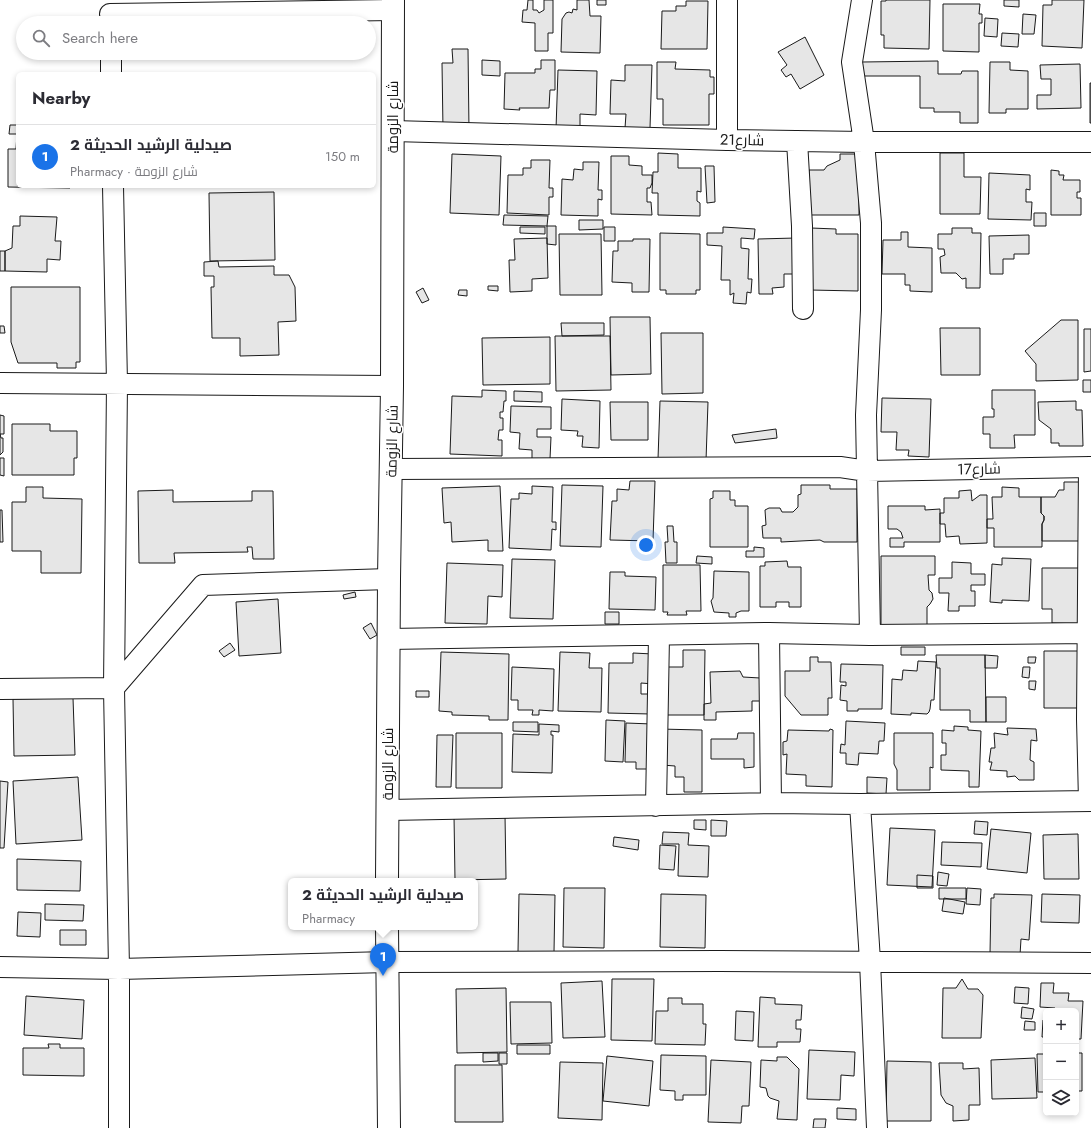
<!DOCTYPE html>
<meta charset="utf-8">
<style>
:root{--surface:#fff;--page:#f7f7f7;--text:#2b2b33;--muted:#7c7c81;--line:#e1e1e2;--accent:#1a73e8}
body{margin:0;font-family:Jost,Cairo,sans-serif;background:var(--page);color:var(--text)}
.controls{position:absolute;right:12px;bottom:12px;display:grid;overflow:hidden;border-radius:6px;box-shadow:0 2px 6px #0003}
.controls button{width:36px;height:36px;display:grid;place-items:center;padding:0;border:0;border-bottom:1px solid var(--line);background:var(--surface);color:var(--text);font:20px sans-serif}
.you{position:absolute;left:646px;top:545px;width:14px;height:14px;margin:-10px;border:3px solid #fff;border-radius:50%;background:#1a73e8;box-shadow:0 0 0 6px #1a73e833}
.badge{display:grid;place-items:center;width:26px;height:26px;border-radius:50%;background:var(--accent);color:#fff;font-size:13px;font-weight:700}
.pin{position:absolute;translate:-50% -33px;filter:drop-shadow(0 1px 2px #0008)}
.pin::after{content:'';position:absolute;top:21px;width:14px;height:12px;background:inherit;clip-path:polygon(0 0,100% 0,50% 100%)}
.popup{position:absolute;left:288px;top:878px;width:190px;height:52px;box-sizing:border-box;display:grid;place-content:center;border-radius:6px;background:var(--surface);filter:drop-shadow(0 1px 3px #0005);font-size:13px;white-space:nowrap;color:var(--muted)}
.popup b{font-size:15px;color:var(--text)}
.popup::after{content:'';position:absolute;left:50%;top:100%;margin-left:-8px;border:8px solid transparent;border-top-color:var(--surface)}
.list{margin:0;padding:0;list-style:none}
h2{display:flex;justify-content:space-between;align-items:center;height:52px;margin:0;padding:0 16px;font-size:17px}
h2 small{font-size:13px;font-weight:400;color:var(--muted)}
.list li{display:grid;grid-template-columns:26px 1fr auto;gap:12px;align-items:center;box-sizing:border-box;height:64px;padding:0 16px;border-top:1px solid var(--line)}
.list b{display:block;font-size:15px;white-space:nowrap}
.list p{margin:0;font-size:13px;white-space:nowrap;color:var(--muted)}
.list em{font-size:13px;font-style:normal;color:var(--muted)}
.icon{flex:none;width:22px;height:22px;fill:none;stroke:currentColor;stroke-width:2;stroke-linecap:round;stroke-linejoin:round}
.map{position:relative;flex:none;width:1091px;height:1128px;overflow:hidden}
.search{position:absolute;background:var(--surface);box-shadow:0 2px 6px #0003;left:16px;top:16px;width:360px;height:44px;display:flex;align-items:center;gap:10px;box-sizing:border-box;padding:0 14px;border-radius:22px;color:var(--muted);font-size:15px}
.panel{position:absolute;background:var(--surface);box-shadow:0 2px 6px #0003;left:16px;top:72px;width:360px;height:116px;border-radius:6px}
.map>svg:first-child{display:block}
</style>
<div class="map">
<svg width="1091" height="1128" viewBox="0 0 1091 1128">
<rect width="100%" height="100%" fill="#fff"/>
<path fill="#e6e6e6" stroke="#1a1a1a" d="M528 0H533V10H537L539 13 544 10V0H553V33H548V51H535V23L522 22 523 10H527Z
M577 0H589L590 16H601L600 53 561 52 562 19 566 13 569 12 572 13 573 9 577 10Z
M597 0H606V5H597Z
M886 0H930L929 49 884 48V35H881V1H886Z
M1004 0H1019V7L1004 6Z
M1052 0H1084L1082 48 1042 46 1043 5H1052Z
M686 1H708L707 49H661L662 11H676V6H686Z
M943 4H980L979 14H982V23H979V52L943 51Z
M1023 14 1036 15 1034 34H1022Z
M258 16 290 18V23H258Z
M985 18 998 19 997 37 984 36Z
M1002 33 1019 34 1018 47 1001 46Z
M805 37 824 75 800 89 791 74 786 77 781 70 787 65 778 52Z
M452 49H468L469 130H443L442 63H453Z
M482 60 500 61V76L482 75Z
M541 60H555V90H550L549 108H519L520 110 504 109 505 73H535V69H541Z
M938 61V74H961L962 71H978V123H960V112H934V108H920V76H863L862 62Z
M657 62H676L675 69 710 70V77H714V94H709V125H663V99H657Z
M990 62H1010V70L1028 71V109H1006V113H989Z
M1080 64 1081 108 1037 109V95H1051V79H1041L1040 65Z
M625 65H652L650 128H625L626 114H610L611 80 625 81Z
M558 70 597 71 596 115 580 114V129H556Z
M1090 83H1091V123H1090Z
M10 125H18V186H72L70 188 8 187V149H16L17 134H9Z
M658 153 678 154V168H701V192L697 191V201L700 203V216L658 215V193H652L653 172H658Z
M940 153H964V177H981L980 214H940Z
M452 154 501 156 499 215 450 213Z
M840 154H859V215H809V170H824L827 166 840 160Z
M611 156H629V165L642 166V175H652V183L650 188H647V202H651L652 215 611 214Z
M531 160H550L549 188H553V197H549V215L507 213 508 175H523V168H531Z
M583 162H599L598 190H602V200L598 199V216L561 215 562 179 573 180 574 169 583 170Z
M705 166H714L715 202 707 203Z
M1051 170 1059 171V175H1064L1063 180H1080V192H1077V198H1081V215H1051Z
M989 173 1030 175V190L1026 189V202H1032L1031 220 988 219Z
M274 192 275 260 210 261 209 193Z
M1034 213H1046V226H1034Z
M504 215 548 216 547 226 503 225Z
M20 216 57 217 55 241H61L60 260 47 259V272L5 271V251L12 248 13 226H20Z
M579 220H603V229L579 230Z
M547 226H556V245L547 244Z
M520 227H545V234L520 233Z
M604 227H615V241H604Z
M723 227 755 229 754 239 741 238V248L749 249 748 279H752L751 293 747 292 746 304 733 303 734 293 730 295V280H721L722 246 707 245V233H723Z
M811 228 836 229V234H858V291L810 290Z
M952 228H972V233H981L980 288H966V278L962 279 956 273H941L940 257 945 255 944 249H938V234H952Z
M901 232H908V247L932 248V292L910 291V285H905V274H882L883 240H901Z
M660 233 700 234V290H696V294H666V290H660Z
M559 234H601L602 295H560Z
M1029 235V254H1014V259H1003V274H990L989 236Z
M547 238 548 278 532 279V291L510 292 509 260H515L514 239Z
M796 238 797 274H784V287L772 288 773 294H759L758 239Z
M633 239H650L649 292H632V283L612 282 613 251H618V241H633Z
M0 251H5V271H0Z
M218 261 219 267 274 266V275H289L295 287 296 321 278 322 279 355 240 356V338H212L211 287H214V276H204V262Z
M488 286H498V291L488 290Z
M11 287H80V362H76V368H57V363H18L11 342Z
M423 288 429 300 422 303 416 292Z
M459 290H467V296L458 295Z
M610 317H650L651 374 611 375Z
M1061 320H1078V380L1036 381V364L1025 351Z
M561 323H604V335L562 336Z
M0 326H4L5 333H0Z
M940 328H980V375H941Z
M1084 329H1091V371L1084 372Z
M661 333H703V393L662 394Z
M555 336H610L611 390 556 391Z
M550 337V384L483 385 482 338Z
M1083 380H1091V392H1083Z
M482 390 506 391V401H504L503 412H500V418H503V430H499L498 440H502V456L450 454 452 396 482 397Z
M992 390H1035V435H1014L1015 448H990V434H983V417H994V409H992Z
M514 391 542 392V402L514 401Z
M882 398 931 399 929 457 908 456 909 450H896L897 432H881Z
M562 399 600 401 599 448 582 447 583 436H577L578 431 561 430Z
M660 401 708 402 706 461 658 459Z
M1076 401V410H1082L1083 446H1059V443H1051V429L1039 420 1038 402Z
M610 402H648V440H611Z
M511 406 551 407V429H537V437H551L550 459H532V450L519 449 520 433 510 432Z
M0 415 4 416V434H0L1 438H3V452L0 455Z
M12 424H50V431H77V458H74V475H12Z
M776 429 777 438 735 443 732 435Z
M0 458H4V476L0 475Z
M630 481H655L653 541 610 540 612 501H617V489L629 490Z
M1064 482H1080V541H1042V524L1044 520V516L1041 513V497H1055L1059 490H1064Z
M562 485 603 486 601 547 560 546Z
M801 485H830V489H857V542H824L820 540 781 542V538H763L762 526 766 525 765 510 769 508H780L782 512H793L798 507V495L801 494Z
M500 486 503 551H488V540L452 542 451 522 444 523 442 488Z
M532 486 553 487 552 522H556V530L552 529 551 550 509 548 511 499H519V493L532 494Z
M26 487H43V498L82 499 81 573H41V551H12V502H26Z
M1002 487 1019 488V497H1041V513L1044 516V520L1042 524V547H994V528H987V519H993L992 497H1002Z
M173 490V502L252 501V491H273L274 559H253L252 547H247L248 552 174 553 175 563H139L138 491Z
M971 490 972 501 980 495H987V543L960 544 959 536 946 537 945 524H940V513H944V498H959V491Z
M713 491H730V500H735V506H748V547H710V499L713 498Z
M888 506H925V510L940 509V542H904V547H890V538H903L901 532 897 529H888Z
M0 510H2L3 542H0Z
M667 526H673L674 542H677V563H666L665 542H668Z
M754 547 764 548V557H746V551H754Z
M697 556 712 557V564L696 563Z
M881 556H935V575H928L929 590 932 593 933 599 930 604 927 607V625H881Z
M1002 558 1031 559 1029 601 1002 600V603L990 602 992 564 1002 565Z
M512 559 555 560 553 619 510 618Z
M787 561 788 567H801V607H789V602H776V607H760V566H765V562Z
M952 562 971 563V574H985V585H971V591H975V606H959V611H948L949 593H939V578H952Z
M447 563 503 565 502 597 488 596 487 624 445 623Z
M663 565H700L701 611H686L687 615H667L668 612H663Z
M1042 568H1082L1081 624 1052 623V609H1042Z
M714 571 749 572V611H741L736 613V617H729V613L714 612 711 601 713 598Z
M610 572H625V576L656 577 655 610 609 609Z
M355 592 356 597 344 599 343 595Z
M278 599 281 653 239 656 236 602Z
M605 612H619V624H605Z
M371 623 377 635 370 639 363 628Z
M230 643 235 650 224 657 219 651Z
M901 647H925V655H901Z
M683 650H705L704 715H662L664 667H683Z
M1044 651H1081V708H1044Z
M441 652 509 654 508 720H489V716L452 715V712L439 711Z
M560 652 590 653 589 668H602L601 712 558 711Z
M633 653 653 654 654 684 641 683V694H652L651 714 608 713 609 663H633Z
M936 655H985L986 722H970V710H940V668H937Z
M985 655 998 656 997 668H985Z
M810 657H818V662H831L832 698H828V715H801L785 696V671H810Z
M1028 657H1036L1035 663H1028Z
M918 661 936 662 934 700H931L930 709 929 712 927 714 911 713V715L891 714 892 679 902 680 903 670 917 671Z
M841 664 883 665 882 709H858V711H847V701L840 700 841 685 846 686V682H840Z
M512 667 554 669 553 711 539 710V715H532L533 710H518V700H511Z
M1023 667H1030L1029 678 1022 677Z
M740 671 743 677 760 678V701H752V711L716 712V720H704V704L711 703 710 672Z
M1029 681H1036L1035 690 1029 689Z
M416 691H429V697H416Z
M986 697H1006V722H986Z
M73 698 75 755 14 756 13 699Z
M606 720 625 721 623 762 605 761Z
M846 721 885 723 884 741H879L878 754 859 753 858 765 846 764V753H840L841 744 845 745Z
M513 722H538V732L513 731Z
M626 723 652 724 651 769H636V762H625Z
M539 724 559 725V732L551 731V735H553L552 773 512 772 513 734 539 735Z
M954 726 968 727V730L981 731 979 787H969V771L941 770V755H946V743H942V730L954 731Z
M1007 728 1036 729 1037 741 1031 740 1030 760 1034 762V780H1019L1015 776 1007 777V771L990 770 992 762H989L991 748H995L994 733 1008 735Z
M659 729 702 730V792H684V777H675V766L662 765Z
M830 729 833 730 832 787 806 786V775L786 774 787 754 783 755V742L787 741 788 730 829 731Z
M456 733H502V788H456Z
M738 733H754V767L744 768V759H711V739H737Z
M894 733H933V768L930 767V790H897V770L894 764Z
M437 735H453L451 787H436Z
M78 777 82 840 16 844 13 781Z
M867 777 887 778 886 794 867 793Z
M0 781 8 782 4 848H0Z
M505 815 506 879 455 880 454 816Z
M694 820H706V830L694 829Z
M711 820 727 821 726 836H711Z
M975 821 988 822 987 835 974 834Z
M890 828 935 830 932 887 887 885Z
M991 829 1031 833 1027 873 987 869Z
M663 832 689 833 688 845 709 846 708 877 678 876 679 844H662Z
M1078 834 1079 879H1044L1043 835Z
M614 837 639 840 638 850 613 846Z
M942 842 982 843 981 867 941 865Z
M660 845 676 846 674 870 659 869Z
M17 859 81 861 80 891 17 890Z
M938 872 949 874 947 886 937 885Z
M917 875 933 876V888H917Z
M564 888H605L604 948 563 947Z
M939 888H966V899H939Z
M967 888 981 889 980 905 966 904Z
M519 894 555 895 554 952H518Z
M661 894 706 895 705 948 660 947Z
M994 894 1032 895 1029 940 1021 939 1020 955 990 954 991 898H994Z
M1042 894 1080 895 1079 923 1041 922Z
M944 898 965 902 963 914 942 911Z
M45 904 84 905 83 921 45 920Z
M18 912 41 913 40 937 17 936Z
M60 930H86V945H60Z
M612 979H654L652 1041 611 1040Z
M962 979 968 989H978L983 995 981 1038H942L943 988H956Z
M602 981 605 1037 563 1038 561 983Z
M1041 983H1054L1053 993H1069L1068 1001H1083L1081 1039H1076V1011H1055V1008L1040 1007Z
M1015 987 1029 988 1028 1004 1014 1003Z
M506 988 507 1052 457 1053 456 989Z
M26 996 84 1000 82 1039 24 1035Z
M760 997 775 998V1004L802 1005 801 1020H796V1029H801L800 1042H777V1047H758Z
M668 998H682V1004H703V1024H706L705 1045 655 1044 656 1011H668Z
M510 1002H551L552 1043 511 1044Z
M1022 1007 1034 1009 1032 1019 1021 1018Z
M736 1011 754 1012 753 1041 735 1040Z
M1043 1020H1046V1037H1042Z
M1025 1021 1035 1022V1030H1024Z
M48 1044H60V1048H84V1076L23 1075V1048H49Z
M517 1045H550V1054H517Z
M809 1050 855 1052 854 1076 841 1075 840 1100 807 1099Z
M483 1053H498V1061L483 1062Z
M499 1053H507V1064H499Z
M1076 1053H1082V1091H1076Z
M1037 1054H1046V1092H1038Z
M661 1055 706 1056V1095H683V1100H675V1091L660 1090Z
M607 1056 653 1061 649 1106 603 1101Z
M777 1057H787L799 1069 797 1120 777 1119 779 1101 770 1098 768 1096 766 1088 760 1087 761 1060 777 1061Z
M1035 1058 1037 1098 992 1099 991 1060Z
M711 1060 751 1062 749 1106H742L741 1123 708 1122Z
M887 1061 931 1062V1121H886Z
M560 1062 603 1063 602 1120 558 1118Z
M939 1063H963V1069L979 1068 980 1105H969V1120L953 1121V1106L946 1103 941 1095Z
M455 1065H502L503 1122H455Z
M837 1108 856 1109V1120L837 1119Z
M814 1119H826L825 1128H813Z"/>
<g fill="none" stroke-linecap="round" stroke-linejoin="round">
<defs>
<path id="street" d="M727 0V140
M862 0 852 62 864 142 871 223V310L866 415 870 635
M110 14 393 10
M111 53V74
M393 131 727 140 864 142H1091
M797 141 802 226 803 309
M113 186 117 383 114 688 119 969V1128
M0 383 392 386
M391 469 840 467 867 471 1091 467
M769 633 771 803
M389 639 769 633 870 635 1091 633
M0 689 114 688 203 585 389 579
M1089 801 1087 719 1089 467
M860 804 870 961 877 1128
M656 806 659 636
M388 810 771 803 860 804 1091 801
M0 967 119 969 387 962 719 961 1091 963"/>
<path id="secondary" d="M387 881 389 579 392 386 393 0
M387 927 389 1128"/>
</defs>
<use href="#street" stroke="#1a1a1a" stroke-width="22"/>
<use href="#secondary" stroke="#1a1a1a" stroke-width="24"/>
<use href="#street" stroke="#fff" stroke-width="20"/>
<use href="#secondary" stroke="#fff" stroke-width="22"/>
</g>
<g text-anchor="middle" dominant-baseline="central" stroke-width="3" stroke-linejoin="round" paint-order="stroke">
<g font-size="15" fill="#1a1a1a" stroke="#fff">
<text transform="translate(393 117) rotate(-90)">شارع الزومة</text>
<text transform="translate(742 140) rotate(1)">شارع21</text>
<text transform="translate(392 441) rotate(-89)">شارع الزومة</text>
<text transform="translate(979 469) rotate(-1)">شارع17</text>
<text transform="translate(388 764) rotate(-90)">شارع الزومة</text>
</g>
</g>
</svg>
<div class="controls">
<button>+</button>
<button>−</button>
<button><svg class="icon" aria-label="layers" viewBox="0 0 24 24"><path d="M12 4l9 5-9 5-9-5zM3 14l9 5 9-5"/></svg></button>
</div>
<div class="you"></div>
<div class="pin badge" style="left:383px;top:976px">1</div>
<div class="popup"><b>صيدلية الرشيد الحديثة 2</b>Pharmacy</div>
<div class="search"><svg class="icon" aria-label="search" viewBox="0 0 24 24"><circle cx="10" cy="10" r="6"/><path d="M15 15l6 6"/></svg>Search here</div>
<section class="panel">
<h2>Nearby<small></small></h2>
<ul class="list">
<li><span class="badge">1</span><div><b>صيدلية الرشيد الحديثة 2</b><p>Pharmacy · شارع الزومة</p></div><em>150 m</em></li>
</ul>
</section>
</div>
